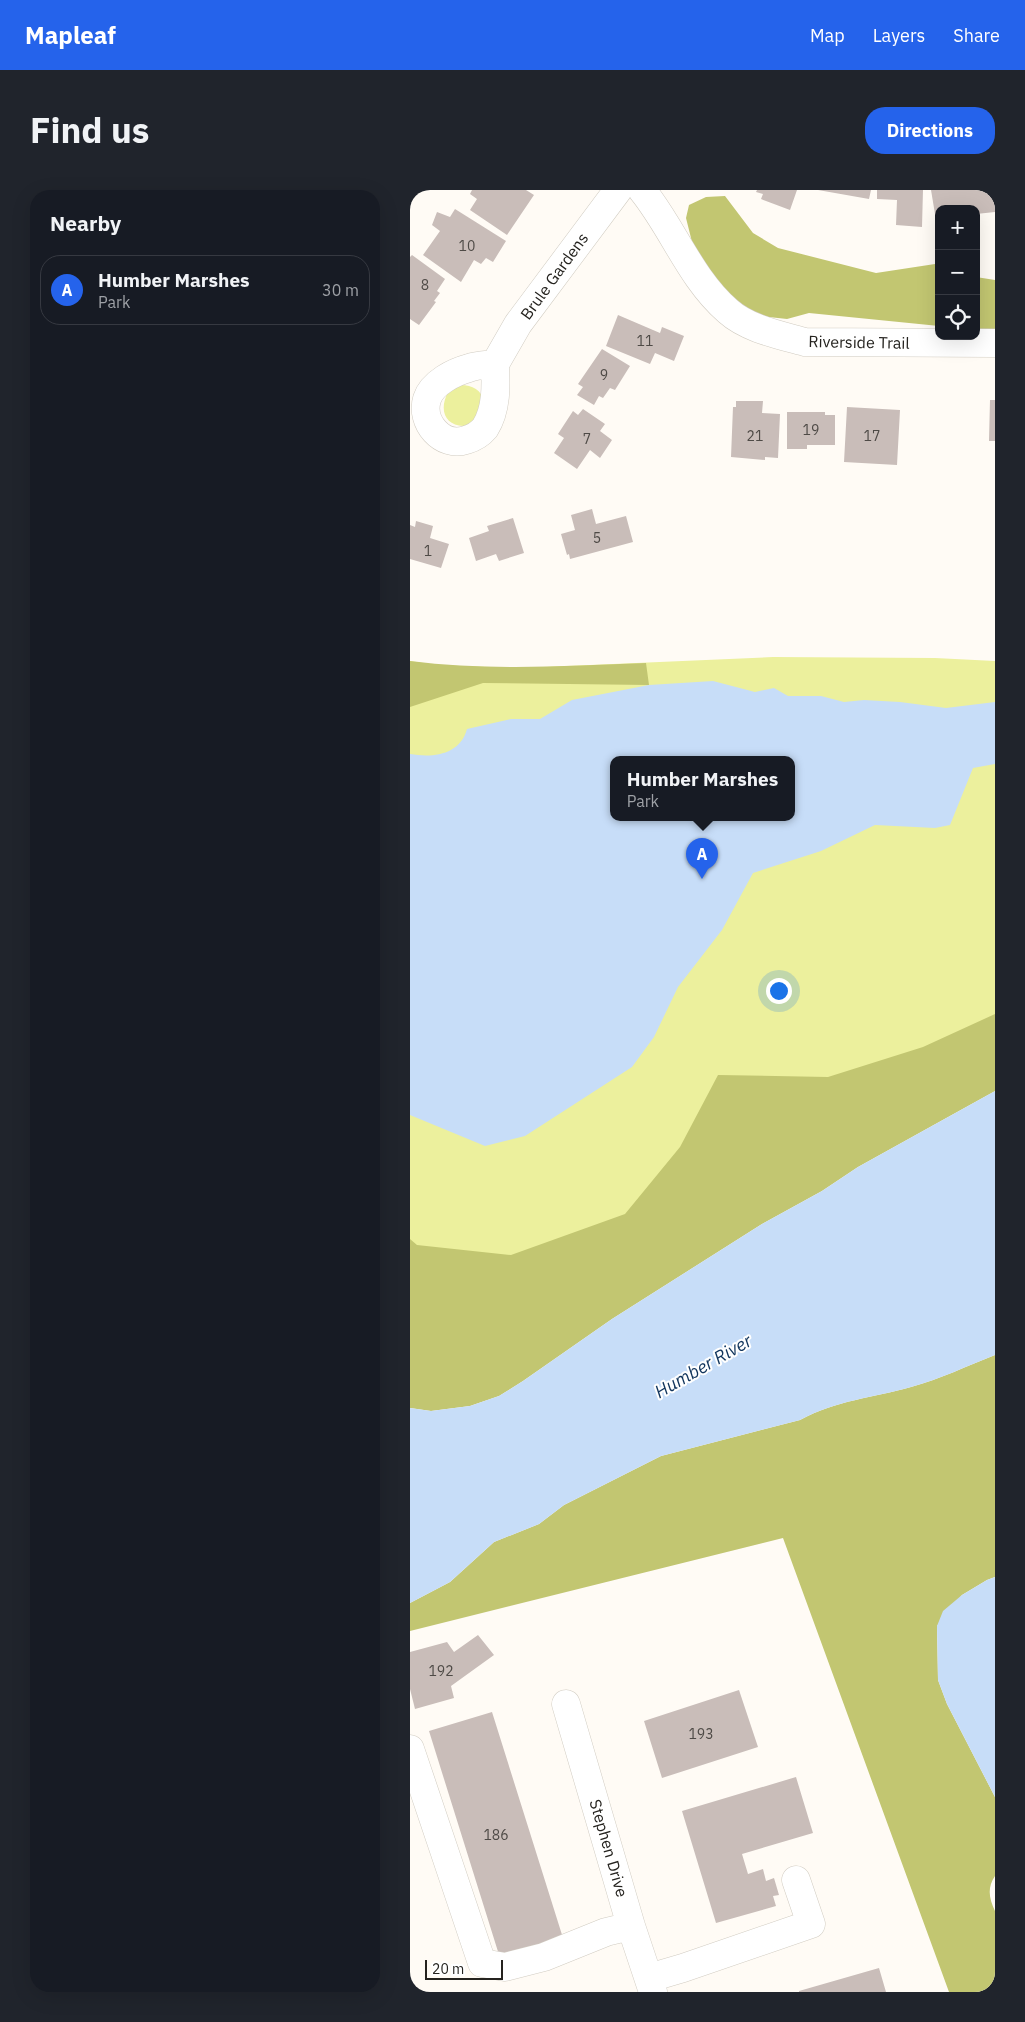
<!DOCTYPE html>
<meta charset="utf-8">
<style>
:root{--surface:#171b24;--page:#20242c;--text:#f1f3f6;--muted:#9ea1a6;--line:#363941;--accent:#2563eb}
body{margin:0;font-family:"IBM Plex Sans",sans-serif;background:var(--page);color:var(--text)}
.controls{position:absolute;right:15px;top:15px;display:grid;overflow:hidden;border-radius:10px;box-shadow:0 5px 20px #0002}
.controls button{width:45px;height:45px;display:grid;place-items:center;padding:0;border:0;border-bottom:1px solid var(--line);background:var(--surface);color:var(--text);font:25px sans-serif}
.scale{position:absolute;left:15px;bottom:12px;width:78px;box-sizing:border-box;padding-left:5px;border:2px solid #25231f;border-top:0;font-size:14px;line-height:18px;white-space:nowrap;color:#25231f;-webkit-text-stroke:4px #fff;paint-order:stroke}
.you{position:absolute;left:368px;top:800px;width:18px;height:18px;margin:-12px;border:4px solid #fff;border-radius:50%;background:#1a73e8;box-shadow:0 0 0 8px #1a73e833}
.badge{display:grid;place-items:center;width:32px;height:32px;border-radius:50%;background:var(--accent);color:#fff;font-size:16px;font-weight:700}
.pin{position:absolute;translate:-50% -41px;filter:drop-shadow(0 1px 2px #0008)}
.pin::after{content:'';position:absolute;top:26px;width:18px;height:15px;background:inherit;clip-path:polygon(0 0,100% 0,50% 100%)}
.popup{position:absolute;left:200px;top:566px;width:185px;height:65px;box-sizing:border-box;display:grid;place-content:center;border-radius:10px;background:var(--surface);filter:drop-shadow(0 1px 4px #0005);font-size:16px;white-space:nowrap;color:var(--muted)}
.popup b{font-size:19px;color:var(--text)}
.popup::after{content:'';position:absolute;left:50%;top:100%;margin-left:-10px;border:10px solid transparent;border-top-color:var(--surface)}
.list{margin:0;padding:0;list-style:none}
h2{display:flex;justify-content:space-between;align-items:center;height:65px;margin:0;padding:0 20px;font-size:21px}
h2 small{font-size:16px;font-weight:400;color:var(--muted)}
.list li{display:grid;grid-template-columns:32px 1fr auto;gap:15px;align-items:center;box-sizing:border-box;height:70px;margin:0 10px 10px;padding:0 10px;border:1px solid var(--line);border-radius:20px}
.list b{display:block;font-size:19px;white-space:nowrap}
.list p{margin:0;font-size:16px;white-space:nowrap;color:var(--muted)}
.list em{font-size:16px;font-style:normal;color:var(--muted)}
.icon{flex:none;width:28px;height:28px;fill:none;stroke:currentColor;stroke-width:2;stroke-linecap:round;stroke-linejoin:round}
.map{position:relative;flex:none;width:585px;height:1802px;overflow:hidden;border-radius:20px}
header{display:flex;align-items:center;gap:30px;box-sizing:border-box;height:70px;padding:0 25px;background:var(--accent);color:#fff}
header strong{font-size:24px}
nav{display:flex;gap:28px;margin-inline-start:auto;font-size:18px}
.intro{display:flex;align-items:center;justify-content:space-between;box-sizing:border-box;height:120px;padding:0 30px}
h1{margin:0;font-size:35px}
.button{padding:12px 22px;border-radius:20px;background:var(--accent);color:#fff;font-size:18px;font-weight:700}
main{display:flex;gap:30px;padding:0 30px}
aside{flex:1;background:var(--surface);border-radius:20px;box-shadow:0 5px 20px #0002}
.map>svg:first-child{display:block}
</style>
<header>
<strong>Mapleaf</strong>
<nav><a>Map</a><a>Layers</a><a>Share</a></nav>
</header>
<div class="intro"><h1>Find us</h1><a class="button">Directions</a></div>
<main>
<aside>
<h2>Nearby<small></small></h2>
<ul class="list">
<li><span class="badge">A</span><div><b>Humber Marshes</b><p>Park</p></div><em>30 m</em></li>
</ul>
</aside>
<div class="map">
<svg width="585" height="1802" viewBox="0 0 585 1802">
<rect width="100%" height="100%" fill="#fffbf5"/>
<path fill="#ecf09d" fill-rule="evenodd" d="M51 195C62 195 72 200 74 212L61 235C38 240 27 223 38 202Z
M363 467 525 468 585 471V901L0 1218V471L26 475 110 478ZM203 570H381V628H203Z"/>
<path fill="#c2c671" d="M315 6 343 43 368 58 466 83 525 74 529 75V136L399 123 377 129 350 126 322 112 285 64 276 28 279 15 296 7Z
M566 87 585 90V139H566Z
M0 471C78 481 157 476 236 473L239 495 73 493 0 517Z
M585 824V901L448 977 412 1001 352 1034 202 1129 113 1191 89 1206 60 1216 21 1221 0 1218V1049L7 1055 101 1065 215 1024 270 957 308 885 418 887 513 857Z
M585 1165V1387L577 1390 552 1405 527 1436 528 1490 537 1514 585 1607V1686C577 1698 579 1708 585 1721V1802H539L373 1348 0 1441V1413L40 1392 84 1352 129 1334 154 1315 251 1266 390 1230C427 1210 462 1208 501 1197 530 1189 557 1176 585 1165Z"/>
<path fill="#c7ddf8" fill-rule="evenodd" d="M303 491 345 502 364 498 378 506H411L434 512 454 510 490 512 536 518 585 512V574L563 578 540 635 525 638 465 635 411 661 343 683 312 740 268 797 244 847 222 877 115 946 75 956 0 925V564C23 568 50 565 57 539L101 529H130L162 510 239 495ZM381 570V628H203V570Z
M585 901V1165C557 1176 530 1189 501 1197 462 1208 427 1210 390 1230L251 1266 154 1315 129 1334 84 1352 40 1392 0 1413V1218L21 1221 60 1216 89 1206 113 1191 202 1129 352 1034 412 1001 448 977Z
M585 1387V1607L537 1514 528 1490 527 1436 533 1421 552 1405 577 1390Z"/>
<path fill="#c9bdb9" d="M62 0H116L124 5 97 45 60 20 67 9 60 4Z
M347 0H387L380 20 351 9 353 4 346 2Z
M408 0H461L459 9Z
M467 0H513L512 37 486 35 487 10 467 9Z
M521 0H585V22L566 24V19H529V30H526Z
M45 19 96 51 83 72 76 68 71 74 64 70 51 92 13 65 30 41 22 35 27 22 40 27Z
M2 65 35 89 27 101 30 103 24 111 26 112 9 135 0 129V67Z
M208 125 250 143 252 137 274 146 264 171 245 163 240 174 196 156Z
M192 159 220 176 205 200 200 198 193 208 189 206 184 215 167 205 173 197 168 194Z
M580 210H585V251H579Z
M326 211H353L352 223 370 224 368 268 355 267V270L321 267 323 217H326Z
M437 217 490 220 487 275 434 272Z
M173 219 195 234 190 241 202 250 190 268 180 260 167 279 144 263 154 248 148 244 163 221 168 225Z
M377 222H415V225H425V255H397V259H377Z
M182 319 186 334 216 326 223 352 160 369 159 364 157 365 151 344 165 340 161 325Z
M103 328 114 363 89 371 86 364 66 371 59 348 79 341 77 336Z
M6 331 23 336 20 348 39 354 31 378 0 369V335L5 337Z
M68 1445 84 1465 41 1496 44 1508 5 1519 0 1499V1462L37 1452 44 1462Z
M329 1500 348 1557 252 1588 234 1531Z
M82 1522 153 1748 90 1768 19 1541Z
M386 1587 403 1643 332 1664 338 1684 353 1679 356 1691 364 1688 369 1705 363 1706 366 1716 306 1733 272 1621Z
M469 1778 476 1802H389V1801Z"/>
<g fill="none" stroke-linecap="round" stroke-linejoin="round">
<defs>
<path id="minor" d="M232 0C263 38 280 88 318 121 338 139 370 145 395 152L585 153
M85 174C86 195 87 219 75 238 70 244 63 248 56 250 32 258 10 232 17 209 22 193 44 182 59 178 67 175 77 175 85 174Z
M85 174 108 134 208 0
M156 1514 221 1736 243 1802
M0 1559 72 1773 95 1777 134 1767 196 1742 221 1736
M239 1788 273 1778 401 1734 386 1690"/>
</defs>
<use href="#minor" stroke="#d1ccc2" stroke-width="29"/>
<use href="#minor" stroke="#fff" stroke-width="28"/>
</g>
<g text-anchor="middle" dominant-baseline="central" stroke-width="4" stroke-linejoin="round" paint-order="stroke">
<g font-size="14" fill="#4e4a46">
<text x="57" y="56">10</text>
<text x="15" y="95">8</text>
<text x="235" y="151">11</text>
<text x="194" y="185">9</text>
<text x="401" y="240">19</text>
<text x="345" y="246">21</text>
<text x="462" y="246">17</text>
<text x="177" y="249">7</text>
<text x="187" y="348">5</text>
<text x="18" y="361">1</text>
<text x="31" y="1481">192</text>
<text x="291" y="1544">193</text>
<text x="86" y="1645">186</text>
</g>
<g font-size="16" fill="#25231f" stroke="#fff">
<text transform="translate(144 86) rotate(-54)">Brule Gardens</text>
<text transform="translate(449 152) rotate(1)">Riverside Trail</text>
<text transform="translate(199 1658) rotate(74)">Stephen Drive</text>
</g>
<g font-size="18" font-style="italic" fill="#10345c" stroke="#fff">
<text transform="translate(293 1176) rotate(-30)">Humber River</text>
</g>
</g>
</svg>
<div class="controls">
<button>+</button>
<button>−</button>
<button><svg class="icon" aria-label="locate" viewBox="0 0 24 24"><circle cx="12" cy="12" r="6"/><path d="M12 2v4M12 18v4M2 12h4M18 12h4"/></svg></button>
</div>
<div class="scale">20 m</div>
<div class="you"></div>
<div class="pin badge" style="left:292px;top:689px">A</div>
<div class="popup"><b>Humber Marshes</b>Park</div>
</div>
</main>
